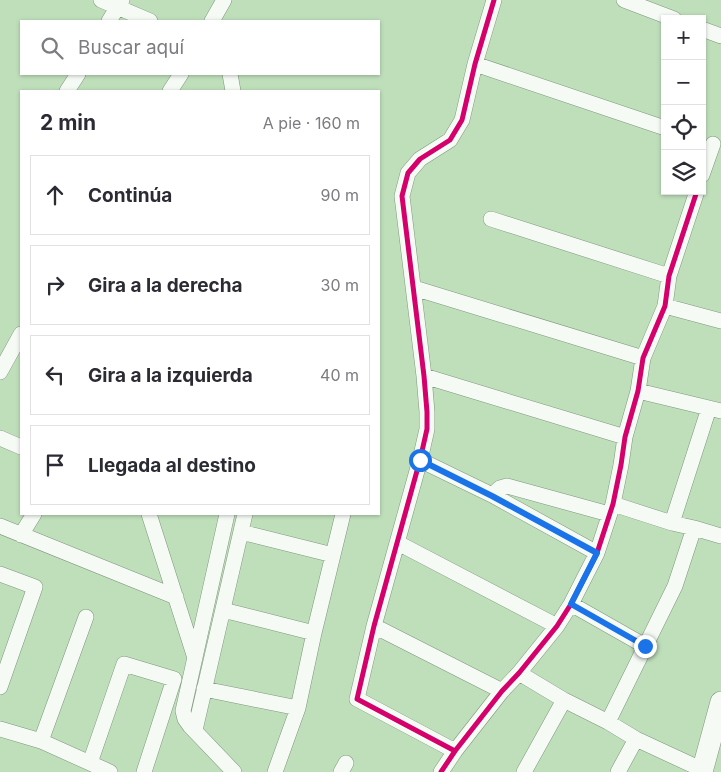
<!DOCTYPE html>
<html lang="es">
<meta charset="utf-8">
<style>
:root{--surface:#fff;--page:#f7f7f7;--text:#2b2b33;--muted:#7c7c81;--line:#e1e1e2}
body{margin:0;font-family:Inter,sans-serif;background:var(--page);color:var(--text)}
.controls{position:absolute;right:15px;top:15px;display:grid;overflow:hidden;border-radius:0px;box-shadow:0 1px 4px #0004}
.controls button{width:45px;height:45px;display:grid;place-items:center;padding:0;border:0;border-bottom:1px solid var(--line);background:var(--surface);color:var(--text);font:25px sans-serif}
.stop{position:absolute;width:15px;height:15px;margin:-11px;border:4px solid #1a73e8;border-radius:50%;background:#fff}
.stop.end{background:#1a73e8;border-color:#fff;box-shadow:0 1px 5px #0008}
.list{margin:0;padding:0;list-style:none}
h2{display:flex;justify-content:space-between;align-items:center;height:65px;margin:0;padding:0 20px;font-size:21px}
h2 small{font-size:16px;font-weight:400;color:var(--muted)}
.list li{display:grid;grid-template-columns:32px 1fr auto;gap:15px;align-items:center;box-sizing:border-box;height:80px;margin:0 10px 10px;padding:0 10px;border:1px solid var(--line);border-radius:0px}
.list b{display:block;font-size:19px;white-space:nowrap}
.list em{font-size:16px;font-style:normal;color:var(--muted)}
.icon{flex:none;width:28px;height:28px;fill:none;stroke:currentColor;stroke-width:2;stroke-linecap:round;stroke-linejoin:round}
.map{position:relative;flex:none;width:721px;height:772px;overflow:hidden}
.search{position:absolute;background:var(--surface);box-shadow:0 1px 4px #0004;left:20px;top:20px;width:360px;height:55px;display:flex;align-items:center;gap:12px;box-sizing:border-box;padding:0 18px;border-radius:0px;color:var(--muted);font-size:19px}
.panel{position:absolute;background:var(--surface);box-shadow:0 1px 4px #0004;left:20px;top:90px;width:360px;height:425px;border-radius:0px}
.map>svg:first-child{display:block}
</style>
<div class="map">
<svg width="721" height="772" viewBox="0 0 721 772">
<rect width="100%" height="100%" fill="#bfdfbb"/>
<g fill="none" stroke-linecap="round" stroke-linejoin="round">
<defs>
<path id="minor" d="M101 0 150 21
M624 0 674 19
M109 21 122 0
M212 21 224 0
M702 29 721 36
M475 64 665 128
M230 74 233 91
M67 91 78 74
M170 91 181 74
M702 175 713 144
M491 219 669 276
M414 288 643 358
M665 306 721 321
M0 372 21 334
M424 376 625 437
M638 391 721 411
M0 438 21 447
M420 460 492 495 597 553
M492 495 500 488 507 486 609 514
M613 504 672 523 694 528 721 536
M149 514 195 658
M227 514 183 711 185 719 190 726 234 772
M672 523 709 408
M0 526 176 597
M241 532 333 555
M21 535 34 514
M398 543 557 626
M0 574 35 587 0 687
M571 604 645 646
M223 610 314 633
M374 626 502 691
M519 673 564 700 608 722 636 739 703 770
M204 689 298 708
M608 722 675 586 694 528
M0 729 41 741 110 772
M195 730 245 514
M41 741 86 617
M455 751 357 699 374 626 420 460 427 429V412L424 376 402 196 408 173 420 159 450 140 462 120 475 64 494 0
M90 763 124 664 174 679 144 772
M275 772 298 708 314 633 343 514
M341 772 346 763
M441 772 455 751 502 691 519 673 557 626 571 604 597 553 613 504 621 465 625 437 638 391 643 358 665 306 669 276 697 191
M524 772 564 700
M618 772 636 739"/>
<path id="secondary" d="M702 772 721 702"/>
</defs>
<use href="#minor" stroke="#7f977c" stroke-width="16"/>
<use href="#secondary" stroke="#7f977c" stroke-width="22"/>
<use href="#minor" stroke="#f5faf5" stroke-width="15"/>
<use href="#secondary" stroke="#f5faf5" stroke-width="21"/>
<defs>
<path id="cycleway" d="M455 751 357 699 374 626 420 460 427 429V412L424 376 402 196 408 173 420 159 450 140 462 120 475 64 494 0
M441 772 455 751 502 691 519 673 557 626 571 604 597 553 613 504 621 465 625 437 638 391 643 358 665 306 669 276 697 191"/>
</defs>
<use href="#cycleway" stroke="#f9fff8" stroke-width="8"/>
<use href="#cycleway" stroke="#d6006c" stroke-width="5"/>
</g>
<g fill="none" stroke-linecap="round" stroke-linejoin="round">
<path stroke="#1a73e8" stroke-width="6" d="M420 460 492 496 597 553 571 604 645 646"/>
</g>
</svg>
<div class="controls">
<button>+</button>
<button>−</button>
<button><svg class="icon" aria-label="locate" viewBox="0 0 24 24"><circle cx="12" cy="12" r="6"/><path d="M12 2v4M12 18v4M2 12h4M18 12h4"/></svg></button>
<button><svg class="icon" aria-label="layers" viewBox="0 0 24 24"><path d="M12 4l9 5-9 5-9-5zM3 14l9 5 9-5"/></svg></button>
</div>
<div class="stop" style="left:420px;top:460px"></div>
<div class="stop end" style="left:645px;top:646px"></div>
<div class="search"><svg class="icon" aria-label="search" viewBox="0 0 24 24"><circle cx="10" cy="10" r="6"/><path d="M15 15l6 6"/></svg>Buscar aquí</div>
<section class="panel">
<h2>2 min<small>A pie · 160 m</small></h2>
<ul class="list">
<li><svg class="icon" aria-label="ahead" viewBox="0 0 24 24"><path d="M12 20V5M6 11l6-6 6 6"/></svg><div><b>Continúa</b></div><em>90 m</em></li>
<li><svg class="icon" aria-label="right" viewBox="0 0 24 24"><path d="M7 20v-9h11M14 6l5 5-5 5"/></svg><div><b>Gira a la derecha</b></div><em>30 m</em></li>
<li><svg class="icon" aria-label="left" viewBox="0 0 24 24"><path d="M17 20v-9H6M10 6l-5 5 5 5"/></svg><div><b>Gira a la izquierda</b></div><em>40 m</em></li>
<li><svg class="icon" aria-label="arrive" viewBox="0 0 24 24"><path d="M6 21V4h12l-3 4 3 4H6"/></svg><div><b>Llegada al destino</b></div></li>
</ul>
</section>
</div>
